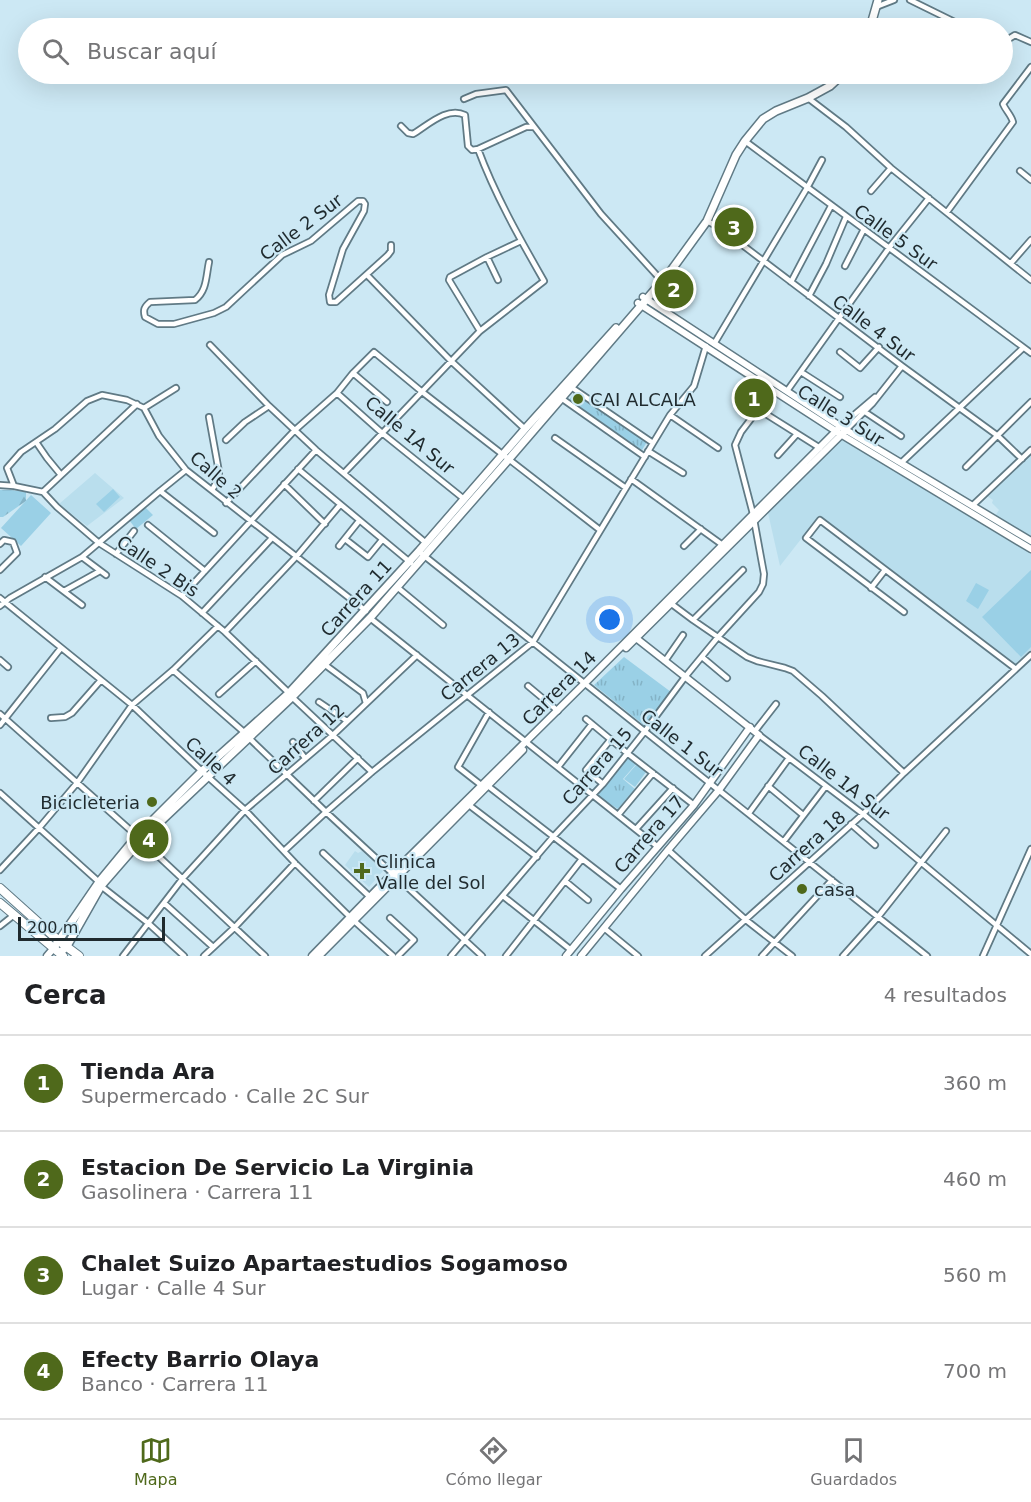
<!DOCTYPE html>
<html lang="es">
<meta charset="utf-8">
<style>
:root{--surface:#fff;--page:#f2f2f2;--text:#202124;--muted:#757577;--line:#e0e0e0;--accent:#4f691b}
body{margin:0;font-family:"DejaVu Sans",sans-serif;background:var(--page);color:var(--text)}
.scale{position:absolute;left:18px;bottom:15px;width:147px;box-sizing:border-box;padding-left:6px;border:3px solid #1f2a2e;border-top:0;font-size:16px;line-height:21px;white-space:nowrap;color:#1f2a2e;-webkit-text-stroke:4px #cce8f4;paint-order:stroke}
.you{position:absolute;left:610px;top:620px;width:21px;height:21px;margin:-15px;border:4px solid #fff;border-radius:50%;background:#1a73e8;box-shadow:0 0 0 9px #1a73e833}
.badge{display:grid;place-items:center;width:39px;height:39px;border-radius:50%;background:var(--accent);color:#fff;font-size:20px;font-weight:700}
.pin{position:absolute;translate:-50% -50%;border:3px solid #fff;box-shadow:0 2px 6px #0006}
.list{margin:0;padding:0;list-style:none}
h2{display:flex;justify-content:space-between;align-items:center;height:78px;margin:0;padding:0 24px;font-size:26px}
h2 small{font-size:20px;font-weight:400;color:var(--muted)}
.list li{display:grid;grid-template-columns:39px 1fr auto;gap:18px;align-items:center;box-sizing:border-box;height:96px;padding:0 24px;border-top:2px solid var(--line)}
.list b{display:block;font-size:22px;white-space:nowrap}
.list p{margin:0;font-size:20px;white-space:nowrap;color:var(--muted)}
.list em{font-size:20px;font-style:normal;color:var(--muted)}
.icon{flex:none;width:33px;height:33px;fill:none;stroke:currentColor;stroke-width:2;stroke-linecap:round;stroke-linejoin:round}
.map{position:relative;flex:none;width:1031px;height:956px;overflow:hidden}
.search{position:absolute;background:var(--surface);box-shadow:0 6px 24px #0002;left:18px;right:18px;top:18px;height:66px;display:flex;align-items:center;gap:15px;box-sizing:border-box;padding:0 21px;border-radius:33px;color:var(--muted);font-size:22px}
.sheet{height:462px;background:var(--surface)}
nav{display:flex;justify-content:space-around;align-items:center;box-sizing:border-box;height:84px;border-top:2px solid var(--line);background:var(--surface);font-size:16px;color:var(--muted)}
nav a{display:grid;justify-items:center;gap:3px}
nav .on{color:var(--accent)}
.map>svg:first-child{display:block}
</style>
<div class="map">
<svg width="1031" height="956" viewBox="0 0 1031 956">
<defs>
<pattern id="forest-firs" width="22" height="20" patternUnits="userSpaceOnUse" patternTransform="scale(1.5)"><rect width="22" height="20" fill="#9ad0e6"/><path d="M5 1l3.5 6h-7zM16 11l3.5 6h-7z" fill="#84b3c6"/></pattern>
<pattern id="park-tufts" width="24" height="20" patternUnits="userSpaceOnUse" patternTransform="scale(1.5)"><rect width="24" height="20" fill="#9ad0e6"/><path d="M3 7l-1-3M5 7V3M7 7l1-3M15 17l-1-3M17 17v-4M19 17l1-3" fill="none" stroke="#84b3c6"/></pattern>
</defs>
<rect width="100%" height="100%" fill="#cce8f4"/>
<path fill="#b9deed" d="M843 438 1031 553V650L1016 664 819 516 780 566 768 513Z
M1031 454V536L995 516 999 510 992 503 993 500 987 496Z
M95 473 124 498 87 526 59 504Z
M355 851 358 853 362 851 383 871 369 887 345 865Z"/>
<path fill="url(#forest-firs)" d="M0 490H11L26 492V501L3 517H0Z"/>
<path fill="url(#park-tufts)" d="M574 393 647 442 642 450 569 400Z
M624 657 671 692 645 726 594 685Z
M629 757 637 763 623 779 635 789 618 809 597 796Z"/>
<path fill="#9ad0e6" d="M113 489 120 497 104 512 96 504Z
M31 495 51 513 21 546 1 528Z
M145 507 153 515 136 529 129 520Z
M1031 570V647L1021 657 982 617Z
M976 583 989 590 978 609 966 601Z
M636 765 646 772 635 787 624 779Z"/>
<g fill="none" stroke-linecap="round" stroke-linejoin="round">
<defs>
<path id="minor" d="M910 0 967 28
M876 7 894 0
M1002 43 1015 35 1031 42
M808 98 846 127 891 168 1031 280
M464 99 476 94 506 90 601 214 662 281
M401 126 408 133 413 134C427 126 447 106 465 115L468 146 472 150 478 149 526 127H534
M745 141 1031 353
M1020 171 1031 180
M871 191 891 168
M947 212 1013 122C1011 115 1006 111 1003 104L1031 67
M707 221 720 228 902 366 998 436 1022 459
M487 257 498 280
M209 262C206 276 207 291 195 300L150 302C144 307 143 310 145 317L158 324H174L214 313 226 307 282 255 311 241 358 201H363L365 204 364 211 343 249 329 295 330 302H336L388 255 391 251V245
M1011 263 1031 240
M845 266 864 229
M367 275 451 361 525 429
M791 282 831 206
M809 296 826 264 846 217
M480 331 449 280 450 277 487 257 521 241
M714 344 807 188 822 160
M210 345 269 406 316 450 426 543
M840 352 860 368 879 347
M801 372 840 397
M353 373 387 402
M571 387 653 443
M787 391 889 248 929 198
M337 393 382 433 464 499
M561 398 645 457
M144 408 176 388
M758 409 820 448
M862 410 901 436
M670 415 718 448
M209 417 219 472V478L212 490
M841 426 875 397
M846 430 872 404 902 366
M555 438 626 488
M226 440 245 422 269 406
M36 442 47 458 61 475
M648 451 683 473
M778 455 797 434
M901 463 1023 348
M966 467 1031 402
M298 469 411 563
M344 473 480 331 544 281C520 239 495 195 478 149
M631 479 724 546
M284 484 325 524
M0 485 14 486 43 492 57 507 99 543 182 596 225 632 289 693
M14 486 7 468 21 452 55 429 87 401 102 395 127 400 144 408 159 436 186 470 366 611
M160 491 214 533
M43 492 137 404
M226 503 295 430 337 393 353 373 374 352 421 391 600 530
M972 506 1031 450
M148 525 205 571
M345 539 368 557 382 540
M0 544 4 540 13 542 17 553 0 570
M339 546 359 521
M684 546 701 529
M116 554 134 531
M422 554 927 956
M82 557 106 575
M45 577 82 605
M397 587 443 625
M871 588 885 570
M64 591 100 571
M182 596 316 450
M0 598 132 705 207 776 245 810 295 863 351 918 393 956
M669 602 693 620 747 657 757 661 785 668 793 671 822 696 904 773
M0 606 10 598 82 557 160 491 186 470
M904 612 806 538 820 520 1016 669
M202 613 272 538
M370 618 658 847
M693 620 743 570
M225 632 296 557 340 505
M702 657 727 678
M0 660 8 667
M665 661 683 635
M324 664 363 693 366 703
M173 670 245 733
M528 686 558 711
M219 694 256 661
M292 697 372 772
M319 702 347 721
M0 714 137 836
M51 718 65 717 72 713 101 680
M586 719 627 753 694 805
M0 725 61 648
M755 731 776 704
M759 735 863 814 1031 954
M248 737 326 812 482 956
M293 742 305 758
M558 767 592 724
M603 784 586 770 611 739
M481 785 458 767 489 712
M488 786 621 889
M768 786 803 815
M0 793 99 882
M314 801 358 758
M469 805 537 857
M749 813 789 758
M618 815 653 773
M851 824 875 845
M636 829 673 788
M141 840 265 956
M784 841 826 786
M668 850 746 920 792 956
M284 851 326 812 372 772 533 642 670 415 694 386 706 346
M323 853 370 897
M0 870 39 828 77 783 132 705 173 670 218 626
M565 881 588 900
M101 886 148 923 184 956
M503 896 571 950
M164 903 213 947
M390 918 414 940 398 956
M0 926 14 915
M604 928 638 956
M123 956 183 878 245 810 333 735 417 655
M204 956 234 928 295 863
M451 956 553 837 603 784 645 731 685 677 718 637 759 592 763 584 764 574 753 514 735 445 741 432 773 390
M506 956 582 859
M705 956 863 814 904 773 1031 655
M762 956 832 880
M843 956 878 917 946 831
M983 956 1031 849"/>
<path id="tertiary" d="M643 297 846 430 1031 541
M638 303 842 435 1031 549
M626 648 846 430
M47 956 53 949
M312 956 392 874 585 683 841 426
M319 956 523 750
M566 956 621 889 694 805 750 727
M581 956 668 850 719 790 759 735 636 638"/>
<path id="secondary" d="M870 28 878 0
M53 949 99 882 137 836 202 771 289 693 419 551 525 429 616 328
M60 953 67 946 101 886 141 840 292 697 370 618 509 459 670 272 707 221 736 155 745 141 763 119 776 111 808 98 830 86 843 74"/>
<path id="primary" d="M0 888 59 941 79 956
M0 903 63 956"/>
</defs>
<use href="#minor" stroke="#607a85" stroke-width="8"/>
<use href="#tertiary" stroke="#607a85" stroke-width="9"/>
<use href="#secondary" stroke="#607a85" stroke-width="10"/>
<use href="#primary" stroke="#607a85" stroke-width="10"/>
<use href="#minor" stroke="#fff" stroke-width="4.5"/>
<use href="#tertiary" stroke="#fff" stroke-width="6"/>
<use href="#secondary" stroke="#fff" stroke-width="7"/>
<use href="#primary" stroke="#fff" stroke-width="8"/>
</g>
<g fill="#4f691b" stroke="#cce8f4" stroke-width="2">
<circle cx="578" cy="399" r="6"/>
<circle cx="152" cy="802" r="6"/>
<path d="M359 862h6v6h6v6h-6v6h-6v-6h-6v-6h6z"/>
<circle cx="802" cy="889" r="6"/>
</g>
<g text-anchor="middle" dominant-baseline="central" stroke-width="4.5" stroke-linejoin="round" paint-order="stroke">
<g font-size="18" fill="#1f2a2e" stroke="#cce8f4">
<text transform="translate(301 227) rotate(-37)">Calle 2 Sur</text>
<text transform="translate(896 237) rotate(36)">Calle 5 Sur</text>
<text transform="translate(874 328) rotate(37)">Calle 4 Sur</text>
<text transform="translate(841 415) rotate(32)">Calle 3 Sur</text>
<text transform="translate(410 435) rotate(40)">Calle 1A Sur</text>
<text transform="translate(216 475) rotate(41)">Calle 2</text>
<text transform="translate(158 566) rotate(34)">Calle 2 Bis</text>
<text transform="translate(356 598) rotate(-48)">Carrera 11</text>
<text transform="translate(480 667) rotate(-39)">Carrera 13</text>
<text transform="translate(559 688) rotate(-45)">Carrera 14</text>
<text transform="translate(306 739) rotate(-42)">Carrera 12</text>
<text transform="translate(682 743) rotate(38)">Calle 1 Sur</text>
<text transform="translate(211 761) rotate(43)">Calle 4</text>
<text transform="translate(597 766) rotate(-49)">Carrera 15</text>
<text transform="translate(844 782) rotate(38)">Calle 1A Sur</text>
<text transform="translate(649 834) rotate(-49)">Carrera 17</text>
<text transform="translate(807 846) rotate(-42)">Carrera 18</text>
</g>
<g font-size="18" fill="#1f2a2e" stroke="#cce8f4" text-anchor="start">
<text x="590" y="399">CAI ALCALA</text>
<text x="140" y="802" text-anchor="end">Bicicleteria</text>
<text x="376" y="861">Clinica<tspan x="376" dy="21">Valle del Sol</tspan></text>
<text x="814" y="889">casa</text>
</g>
</g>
</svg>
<div class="scale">200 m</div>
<div class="you"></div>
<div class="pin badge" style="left:754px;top:398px">1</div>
<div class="pin badge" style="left:674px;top:289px">2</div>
<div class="pin badge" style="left:734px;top:227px">3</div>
<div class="pin badge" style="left:149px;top:839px">4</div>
<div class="search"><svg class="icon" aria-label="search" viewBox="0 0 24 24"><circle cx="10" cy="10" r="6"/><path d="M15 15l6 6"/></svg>Buscar aquí</div>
</div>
<section class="sheet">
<h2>Cerca<small>4 resultados</small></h2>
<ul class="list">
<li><span class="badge">1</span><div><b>Tienda Ara</b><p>Supermercado · Calle 2C Sur</p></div><em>360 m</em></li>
<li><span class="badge">2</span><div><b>Estacion De Servicio La Virginia</b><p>Gasolinera · Carrera 11</p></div><em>460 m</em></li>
<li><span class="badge">3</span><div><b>Chalet Suizo Apartaestudios Sogamoso</b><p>Lugar · Calle 4 Sur</p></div><em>560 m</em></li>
<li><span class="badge">4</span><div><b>Efecty Barrio Olaya</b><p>Banco · Carrera 11</p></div><em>700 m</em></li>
</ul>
</section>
<nav>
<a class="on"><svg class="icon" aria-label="map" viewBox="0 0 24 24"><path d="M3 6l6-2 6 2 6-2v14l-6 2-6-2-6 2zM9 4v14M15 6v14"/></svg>Mapa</a>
<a><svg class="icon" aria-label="directions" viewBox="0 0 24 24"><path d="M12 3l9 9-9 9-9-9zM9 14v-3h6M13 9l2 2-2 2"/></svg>Cómo llegar</a>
<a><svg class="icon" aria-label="saved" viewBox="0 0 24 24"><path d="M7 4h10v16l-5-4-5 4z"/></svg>Guardados</a>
</nav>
